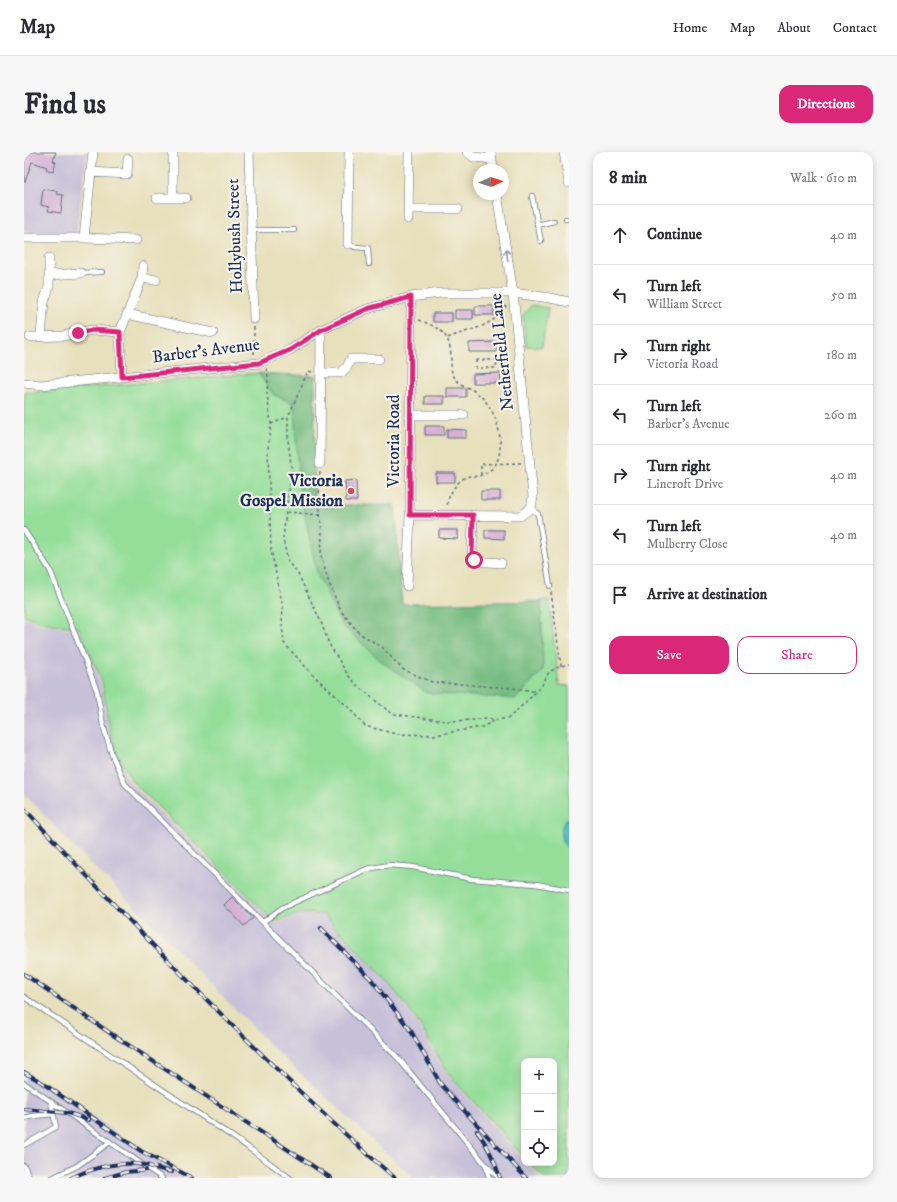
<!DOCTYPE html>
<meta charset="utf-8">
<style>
:root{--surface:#fff;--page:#f7f7f7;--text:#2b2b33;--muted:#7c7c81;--line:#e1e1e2;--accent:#db2777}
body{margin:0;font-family:"IM FELL DW Pica",serif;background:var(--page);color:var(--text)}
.controls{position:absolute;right:12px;bottom:12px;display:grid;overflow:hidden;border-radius:8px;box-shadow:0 2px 10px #0003}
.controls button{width:36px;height:36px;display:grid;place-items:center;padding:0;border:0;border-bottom:1px solid var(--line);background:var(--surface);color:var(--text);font:20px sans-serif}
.compass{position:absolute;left:449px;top:12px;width:36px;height:36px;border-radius:50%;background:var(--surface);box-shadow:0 2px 10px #0003;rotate:87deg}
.stop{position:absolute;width:12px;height:12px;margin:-9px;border:3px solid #db2777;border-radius:50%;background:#fff}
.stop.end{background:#db2777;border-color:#fff;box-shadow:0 1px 4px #0008}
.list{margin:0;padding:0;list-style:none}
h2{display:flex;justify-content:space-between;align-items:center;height:52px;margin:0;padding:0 16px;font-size:17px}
h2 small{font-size:13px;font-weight:400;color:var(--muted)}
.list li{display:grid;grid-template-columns:26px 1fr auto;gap:12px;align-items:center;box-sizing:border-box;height:60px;padding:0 16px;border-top:1px solid var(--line)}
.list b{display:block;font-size:15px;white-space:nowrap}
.list p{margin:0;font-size:13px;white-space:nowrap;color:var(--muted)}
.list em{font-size:13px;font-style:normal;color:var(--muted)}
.actions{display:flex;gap:8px;padding:12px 16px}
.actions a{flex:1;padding:9px 0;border:1px solid var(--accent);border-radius:12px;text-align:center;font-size:14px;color:var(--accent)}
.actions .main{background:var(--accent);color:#fff}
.icon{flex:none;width:22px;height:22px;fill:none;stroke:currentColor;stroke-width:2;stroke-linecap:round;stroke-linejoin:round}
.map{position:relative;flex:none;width:545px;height:1026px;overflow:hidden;border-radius:12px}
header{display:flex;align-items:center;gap:24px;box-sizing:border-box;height:56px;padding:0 20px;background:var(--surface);border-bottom:1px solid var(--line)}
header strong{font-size:19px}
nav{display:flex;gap:22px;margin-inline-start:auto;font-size:14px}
.intro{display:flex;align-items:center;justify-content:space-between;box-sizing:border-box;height:96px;padding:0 24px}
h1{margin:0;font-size:28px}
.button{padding:10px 18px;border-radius:12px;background:var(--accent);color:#fff;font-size:14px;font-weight:700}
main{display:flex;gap:24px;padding:0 24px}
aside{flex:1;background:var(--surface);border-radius:12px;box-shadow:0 2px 10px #0003}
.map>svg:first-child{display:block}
</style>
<header>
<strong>Map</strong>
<nav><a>Home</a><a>Map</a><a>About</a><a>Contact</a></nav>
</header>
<div class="intro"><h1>Find us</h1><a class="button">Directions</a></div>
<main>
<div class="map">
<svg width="545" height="1026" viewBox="0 0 545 1026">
<rect width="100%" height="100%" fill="#f7f3e8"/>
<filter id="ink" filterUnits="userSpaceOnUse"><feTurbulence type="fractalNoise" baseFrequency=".025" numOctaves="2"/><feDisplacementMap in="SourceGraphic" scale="8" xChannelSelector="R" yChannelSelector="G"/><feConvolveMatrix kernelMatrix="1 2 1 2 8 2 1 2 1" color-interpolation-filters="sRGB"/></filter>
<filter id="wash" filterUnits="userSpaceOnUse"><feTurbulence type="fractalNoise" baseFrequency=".012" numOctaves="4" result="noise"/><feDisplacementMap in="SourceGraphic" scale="16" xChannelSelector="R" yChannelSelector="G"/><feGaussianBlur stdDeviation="0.9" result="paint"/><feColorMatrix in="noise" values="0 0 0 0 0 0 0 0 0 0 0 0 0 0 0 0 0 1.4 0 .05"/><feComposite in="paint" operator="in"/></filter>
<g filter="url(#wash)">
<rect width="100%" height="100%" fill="#e7e0bc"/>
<path fill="#c7c0d9" d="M0 0H63L52 82 0 80Z
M0 465 16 472 54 478 76 529 84 576 92 604 106 631 251 772 277 762 299 763 360 827 389 865 424 924 500 1008V1011H503L516 1026H389L251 898 138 782 42 687 0 641Z
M0 919 160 1026H0Z"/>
<path fill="#94de9a" stroke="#58867c" d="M508 153 524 156 518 195 502 194 499 163Z
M234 221 250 243 270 251 275 336 293 421 519 518 517 449 525 448 535 533 545 534V1026H519L506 1011H530V909H500V1005L426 924 390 864 361 827 299 762 277 761 251 770 108 629 94 604 85 576 78 529 55 476 16 470 0 463V241Z"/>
<path fill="#77bd82" stroke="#497670" d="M234 221 291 224 290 353H371L378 452 517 449 519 518 492 547 403 541 357 509 317 472 293 421 275 336 270 251 250 243Z"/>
<path fill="#48b6c2" stroke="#327290" d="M545 665V696C544 696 540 693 540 692 534 685 537 670 545 665Z"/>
<g id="blocks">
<path fill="#d6b1d6" d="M0 0H32L29 9 32 10 29 20 22 17 23 15 8 10 1 30 0 29Z
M19 37 33 39V42L39 43 37 61 24 59 25 55 17 53Z
M451 154H470V163H451Z
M431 158H449V167H431Z
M409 161H428V170H409Z
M472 190V200H445V191Z
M476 221 477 231H449V222Z
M423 236H442V245H423Z
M401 244H420V252H401Z
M401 274H420V283H401Z
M423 277 442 278V286H423Z
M412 321H431V330H412Z
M332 328 333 349H322L321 329Z
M457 339H476V348H457Z
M415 378H434V387L415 386Z
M461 378H480V387L461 386Z
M208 745 229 766 220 774 200 753Z"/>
</g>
</g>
<g filter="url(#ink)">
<use href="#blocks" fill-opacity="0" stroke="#626d7f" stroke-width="1"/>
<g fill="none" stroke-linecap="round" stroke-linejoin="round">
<defs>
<path id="service" d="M508 44 517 89
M542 67H545
M513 73 530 69
M227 78H270
M324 92 331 95 344 96 345 112
M57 121 78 120
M507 356 514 362 526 434
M0 378 26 418 73 539 79 573 88 603 101 632 374 906 461 1012 475 1026
M239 770 258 756 343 717 365 713 389 715 448 727 512 732 545 738
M0 845 218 991 266 1026
M0 931 138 1026
M0 966 9 964 30 962
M0 993 32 975 27 950
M0 1014 6 1026
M462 1014 465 1026
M28 1026 53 1014 86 990"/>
<path id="minor" d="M149 0V46H162
M225 0 230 167
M443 0 450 5 468 7
M467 0 469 18
M540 0 545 31
M66 20 103 22 104 7
M133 46H149
M384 57H434
M384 67 385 0
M0 86H60L112 88
M60 86 69 0
M324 92 325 0
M26 123 57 121
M118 126 132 128
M103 162 189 181
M17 184 20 150 25 135V106
M6 185 39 184 68 178 96 180
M298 221H317L323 215 327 207H355
M98 225 96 180 118 126 119 114
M0 231 17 233 235 211 266 198 297 178 343 157 387 145 416 141H489L526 146 545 150
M386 263H440
M296 312 297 178
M386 363 496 364 507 356 509 345 489 141 473 42
M449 363 448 406 452 409 477 411
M383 434 386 363 387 145"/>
</defs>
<use href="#service" stroke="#626d7f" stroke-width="6"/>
<use href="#minor" stroke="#626d7f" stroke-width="10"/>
<path stroke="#626d7f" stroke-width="1.5" stroke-dasharray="3 3" stroke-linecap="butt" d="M395 168C419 177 427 183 427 209 427 215 427 221 431 226 435 233 447 236 453 241 471 255 481 285 474 307 471 316 463 322 454 324 450 325 446 323 442 325 432 330 424 343 423 354
M230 175V203
M424 186C447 176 467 177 482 154
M452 208H473L472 216H452Z
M473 212H487
M243 216 244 226 243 241 247 272 244 297 247 398 259 455 258 473 260 491 289 523 323 554 341 574 372 582 410 583 458 575 472 568
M288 220 284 219 264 265V288L268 321 263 350 259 387 264 410 274 422 297 470 305 492 324 523 334 534 358 554 369 562 422 569 451 568 462 566 472 568 485 566 508 544 518 533 525 520 537 514 545 512
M247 272 264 265
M296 320 295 347 298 382 297 404 305 431 317 459 335 481 358 495 378 517 408 530 499 537 512 540
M457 323V312L498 311
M263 360 296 363
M527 440 537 514"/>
<use href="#service" stroke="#fff" stroke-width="4.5"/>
<use href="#minor" stroke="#fff" stroke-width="9"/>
<defs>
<path id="rail" d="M0 656C57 719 116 780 176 841 239 904 303 968 371 1026
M297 776 347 827 387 879 416 931 435 953 502 1026
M0 822 86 881 307 1026
M0 920 17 930 117 999 168 1026
M0 957 44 961 65 968
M453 979C464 994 471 1009 476 1026
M47 1026C71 1015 94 1009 120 1013 129 1015 139 1018 148 1020
M81 1026 102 1020 122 1018"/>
</defs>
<use href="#rail" stroke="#1b2f5e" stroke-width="4"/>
<use href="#rail" stroke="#f7f3e8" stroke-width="2.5" stroke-dasharray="8" stroke-linecap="butt"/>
</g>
<defs><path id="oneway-shaft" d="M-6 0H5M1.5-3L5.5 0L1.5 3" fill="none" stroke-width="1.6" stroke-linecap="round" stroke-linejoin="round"/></defs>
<use stroke="#8d97ae" href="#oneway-shaft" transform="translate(483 103) rotate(-99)"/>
</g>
<g fill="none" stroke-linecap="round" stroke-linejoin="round" filter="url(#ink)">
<path stroke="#db2777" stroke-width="5" d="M54 181 68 178 96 180 98 225 235 211 266 198 297 178 343 157 387 145 386 363H449L448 406 450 408"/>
</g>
<circle fill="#d1495b" stroke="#f7f3e8" stroke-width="1.5" cx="327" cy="339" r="4"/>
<g text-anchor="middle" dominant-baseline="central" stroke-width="4" stroke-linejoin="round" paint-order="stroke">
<g font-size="17" fill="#1b2f5e" stroke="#f7f3e8">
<text transform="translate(211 84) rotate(-92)">Hollybush Street</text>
<text transform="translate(182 199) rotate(-7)">Barber's Avenue</text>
<text transform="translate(478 200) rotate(-96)">Netherfield Lane</text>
<text transform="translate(370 289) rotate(-90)">Victoria Road</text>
</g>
<g font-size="17" font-weight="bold" fill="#1b2f5e" stroke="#f7f3e8" text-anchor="end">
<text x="319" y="329">Victoria<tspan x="319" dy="20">Gospel Mission</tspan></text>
</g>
</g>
</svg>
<div class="controls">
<button>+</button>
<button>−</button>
<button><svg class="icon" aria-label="locate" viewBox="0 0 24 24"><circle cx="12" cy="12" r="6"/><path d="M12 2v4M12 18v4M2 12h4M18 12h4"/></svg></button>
</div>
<svg class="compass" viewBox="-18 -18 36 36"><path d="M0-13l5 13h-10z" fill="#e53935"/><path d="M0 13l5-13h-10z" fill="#7c7c81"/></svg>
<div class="stop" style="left:450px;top:408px"></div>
<div class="stop end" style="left:54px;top:181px"></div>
</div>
<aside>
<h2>8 min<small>Walk · 610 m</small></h2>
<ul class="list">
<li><svg class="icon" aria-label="ahead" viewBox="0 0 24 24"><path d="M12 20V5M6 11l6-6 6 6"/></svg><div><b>Continue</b></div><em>40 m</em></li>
<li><svg class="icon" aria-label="left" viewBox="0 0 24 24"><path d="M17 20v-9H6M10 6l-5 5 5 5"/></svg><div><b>Turn left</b><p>William Street</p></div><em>50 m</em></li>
<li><svg class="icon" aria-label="right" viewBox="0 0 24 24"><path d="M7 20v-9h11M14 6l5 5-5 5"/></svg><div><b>Turn right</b><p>Victoria Road</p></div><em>180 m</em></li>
<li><svg class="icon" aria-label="left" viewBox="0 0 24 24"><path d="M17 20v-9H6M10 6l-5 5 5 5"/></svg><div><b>Turn left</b><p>Barber's Avenue</p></div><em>260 m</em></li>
<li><svg class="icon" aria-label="right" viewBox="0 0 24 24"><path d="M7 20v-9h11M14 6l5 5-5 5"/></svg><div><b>Turn right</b><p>Lincroft Drive</p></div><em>40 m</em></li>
<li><svg class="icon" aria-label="left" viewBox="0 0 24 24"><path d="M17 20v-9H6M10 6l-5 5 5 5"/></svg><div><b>Turn left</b><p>Mulberry Close</p></div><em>40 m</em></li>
<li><svg class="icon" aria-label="arrive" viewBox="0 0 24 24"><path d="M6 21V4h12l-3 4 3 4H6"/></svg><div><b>Arrive at destination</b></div></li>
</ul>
<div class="actions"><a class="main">Save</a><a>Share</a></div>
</aside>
</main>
